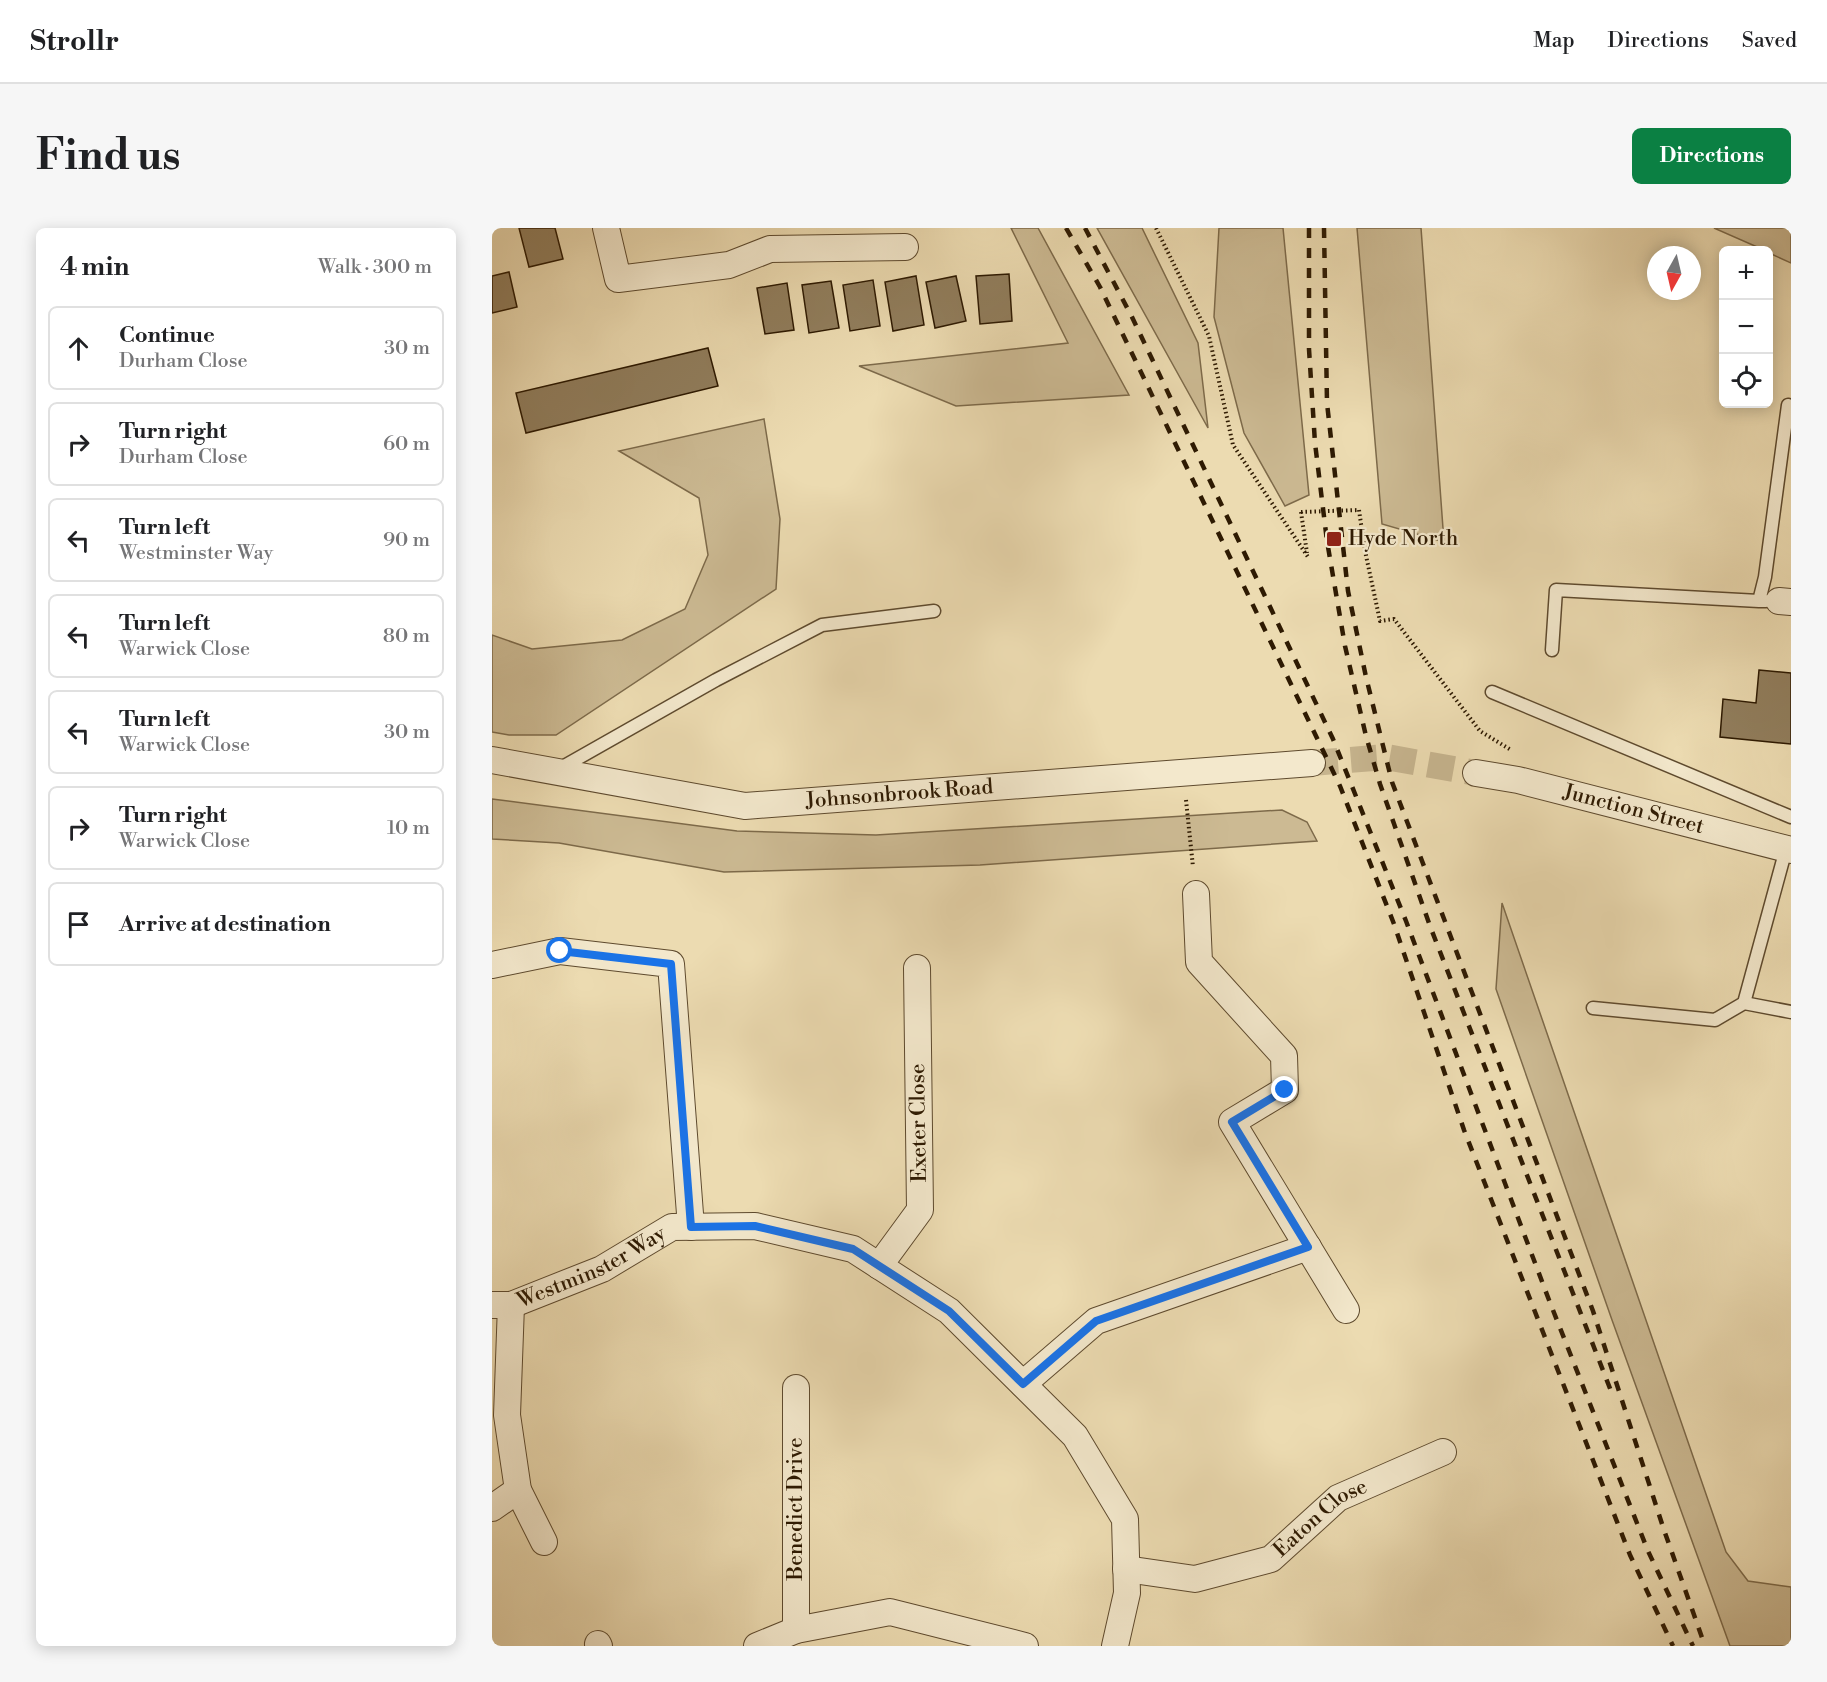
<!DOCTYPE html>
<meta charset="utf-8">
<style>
:root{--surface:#fff;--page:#f6f6f6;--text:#202124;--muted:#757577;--line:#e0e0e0;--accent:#0b8043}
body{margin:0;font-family:"Libre Bodoni",serif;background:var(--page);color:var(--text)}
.controls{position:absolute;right:18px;top:18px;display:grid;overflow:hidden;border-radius:9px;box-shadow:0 3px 15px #0003}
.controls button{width:54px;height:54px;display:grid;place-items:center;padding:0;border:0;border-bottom:2px solid var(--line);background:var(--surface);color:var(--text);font:30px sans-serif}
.compass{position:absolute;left:1155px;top:18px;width:54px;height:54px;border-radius:50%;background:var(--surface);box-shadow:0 3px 15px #0003;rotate:188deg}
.stop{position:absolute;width:18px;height:18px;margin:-14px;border:4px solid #1a73e8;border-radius:50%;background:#fff}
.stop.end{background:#1a73e8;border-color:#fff;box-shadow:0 2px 6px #0008}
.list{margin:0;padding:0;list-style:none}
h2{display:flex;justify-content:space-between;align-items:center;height:78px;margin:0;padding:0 24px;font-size:26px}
h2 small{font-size:20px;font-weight:400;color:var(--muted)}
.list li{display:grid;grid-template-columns:39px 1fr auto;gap:18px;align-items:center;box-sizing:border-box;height:84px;margin:0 12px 12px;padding:0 12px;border:2px solid var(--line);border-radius:9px}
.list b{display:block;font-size:22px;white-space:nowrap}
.list p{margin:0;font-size:20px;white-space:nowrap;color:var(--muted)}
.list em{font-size:20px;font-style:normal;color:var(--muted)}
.icon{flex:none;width:33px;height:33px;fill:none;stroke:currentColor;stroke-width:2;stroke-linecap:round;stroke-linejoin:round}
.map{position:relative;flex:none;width:1299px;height:1418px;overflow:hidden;border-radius:9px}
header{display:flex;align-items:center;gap:36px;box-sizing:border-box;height:84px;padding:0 30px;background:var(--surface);border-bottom:2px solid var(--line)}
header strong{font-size:28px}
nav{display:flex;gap:33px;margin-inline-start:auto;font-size:21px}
.intro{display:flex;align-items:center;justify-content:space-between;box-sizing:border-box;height:144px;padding:0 36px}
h1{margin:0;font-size:42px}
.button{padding:15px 27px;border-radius:9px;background:var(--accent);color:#fff;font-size:21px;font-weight:700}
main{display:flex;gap:36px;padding:0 36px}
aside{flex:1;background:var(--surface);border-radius:9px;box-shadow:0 3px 15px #0003}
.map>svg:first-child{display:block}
</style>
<header>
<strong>Strollr</strong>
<nav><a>Map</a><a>Directions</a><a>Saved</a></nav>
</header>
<div class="intro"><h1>Find us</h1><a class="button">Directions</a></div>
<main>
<aside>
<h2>4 min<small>Walk · 300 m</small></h2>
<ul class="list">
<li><svg class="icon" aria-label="ahead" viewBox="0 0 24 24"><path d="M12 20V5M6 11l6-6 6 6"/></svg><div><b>Continue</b><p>Durham Close</p></div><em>30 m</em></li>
<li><svg class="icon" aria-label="right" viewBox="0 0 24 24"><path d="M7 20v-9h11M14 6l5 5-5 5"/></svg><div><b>Turn right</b><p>Durham Close</p></div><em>60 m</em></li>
<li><svg class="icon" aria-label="left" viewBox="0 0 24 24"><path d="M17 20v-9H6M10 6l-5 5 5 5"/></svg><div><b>Turn left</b><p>Westminster Way</p></div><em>90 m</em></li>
<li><svg class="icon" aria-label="left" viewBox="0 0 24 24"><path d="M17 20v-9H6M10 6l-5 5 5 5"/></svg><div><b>Turn left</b><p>Warwick Close</p></div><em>80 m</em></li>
<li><svg class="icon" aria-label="left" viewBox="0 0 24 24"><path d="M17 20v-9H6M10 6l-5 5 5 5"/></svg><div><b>Turn left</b><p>Warwick Close</p></div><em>30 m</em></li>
<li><svg class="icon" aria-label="right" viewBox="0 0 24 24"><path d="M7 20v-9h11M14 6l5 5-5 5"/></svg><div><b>Turn right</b><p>Warwick Close</p></div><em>10 m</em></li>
<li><svg class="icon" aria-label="arrive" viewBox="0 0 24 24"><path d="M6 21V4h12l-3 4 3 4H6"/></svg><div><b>Arrive at destination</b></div></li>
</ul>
</aside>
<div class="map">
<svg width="1299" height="1418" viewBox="0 0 1299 1418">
<rect width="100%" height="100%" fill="#ecdbb1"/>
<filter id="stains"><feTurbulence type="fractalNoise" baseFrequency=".00333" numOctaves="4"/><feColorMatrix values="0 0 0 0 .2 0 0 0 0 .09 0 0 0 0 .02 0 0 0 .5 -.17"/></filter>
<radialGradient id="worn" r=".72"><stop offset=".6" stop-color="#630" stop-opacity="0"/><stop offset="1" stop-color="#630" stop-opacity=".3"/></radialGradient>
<path fill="#ccba93" stroke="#7d6a4a" stroke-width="1.5" d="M519 0H546L637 167 464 178 367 138 576 115Z
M605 0H650L706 115 716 200Z
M727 0H791L817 267 793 278 752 205 722 89Z
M865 0H929L952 314 890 296Z
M1222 0H1299V35L1277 25 1276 22H1272Z
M272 191 288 291 284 361 64 507H17L0 504V407L40 421 130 412 193 381 216 327 207 270 127 223Z
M0 571 245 603 384 607 790 582 815 594 825 613 488 637 232 644 67 615 0 611Z
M1010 675 1234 1324 1256 1353 1299 1359V1418H1238L1120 1092 1004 761Z"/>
<path fill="#917e5d" stroke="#2e1a02" stroke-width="1.5" d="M27 0H63L71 31 37 39Z
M17 44 25 79 0 85V48Z
M517 46 520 93 488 96 484 48Z
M424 48 432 97 401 103 393 54Z
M464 48 474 93 443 100 434 54Z
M381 52 388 98 358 103 351 57Z
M339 53 347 100 317 105 310 57Z
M295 55 302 102 273 106 265 60Z
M216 120 226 158 34 205 24 165Z
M1267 442 1299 445V516L1228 509 1231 471 1264 475Z"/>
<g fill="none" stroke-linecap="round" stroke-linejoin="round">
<path stroke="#c6b48e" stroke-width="26" stroke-dasharray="26 13" stroke-linecap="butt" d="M820 535 894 529 984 545"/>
<defs>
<path id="lane" d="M1274 373H1267L1273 349 1296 177
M1060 422 1064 362 1267 373
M1000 464 1299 589
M67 541 224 452 330 397 442 383
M1294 621 1252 775 1299 784
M1101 780 1223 792 1252 775"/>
<g id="street">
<path d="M114 0 126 51 237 37 278 21 413 19"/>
<path d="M1287 373 1299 374"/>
<path id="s1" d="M0 532 253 578 820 535"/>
<path id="s2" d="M984 545 1026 552 1299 622"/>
<path d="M704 666 707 734 792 828 793 862 740 894 854 1082"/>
<path d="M0 737 68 723 179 736 199 999"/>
<path d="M387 1038 428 982 425 740"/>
<path id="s3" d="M0 1077H19L110 1041 180 999 263 998 361 1021 457 1083 583 1208 633 1291 635 1365 623 1418"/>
<path d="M19 1077 15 1187 26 1262 52 1314"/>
<path d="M531 1156 604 1093 816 1019"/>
<path d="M0 1280 26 1262"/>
<path id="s4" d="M634 1341 703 1351 779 1331 846 1270 951 1224"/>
<path d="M304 1402V1160"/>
<path d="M106 1416 107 1418"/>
<path d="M265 1418 304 1402 398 1384 533 1418"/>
</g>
</defs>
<use href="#lane" stroke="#5e4a2e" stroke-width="15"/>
<use href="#street" stroke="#5e4a2e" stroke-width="28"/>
<path stroke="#2e1a02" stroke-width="4" stroke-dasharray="1.5 3" stroke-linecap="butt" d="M664 0 717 108 741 217 816 329
M867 282 873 323 888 393 902 391 988 503 1019 522
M809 284 815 325
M694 572 701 639"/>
<use href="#lane" stroke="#f3e8cc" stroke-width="12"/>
<use href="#street" stroke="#f3e8cc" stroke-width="26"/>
<path stroke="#2e1a02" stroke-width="4.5" stroke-dasharray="10 10" stroke-linecap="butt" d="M574 0 608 59 848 558 902 696 972 902 1138 1327 1181 1418
M593 0 640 89 841 511 914 693 1057 1072 1156 1323 1201 1418
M817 0V121L823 215 835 313 853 418 874 508 888 556 938 698 1119 1163
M832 0 835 175 856 363 874 449 900 554 1101 1083 1172 1302 1213 1418"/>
<path stroke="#2e1a02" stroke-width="4" stroke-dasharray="1.5 3" stroke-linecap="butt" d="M809 284 867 282"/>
</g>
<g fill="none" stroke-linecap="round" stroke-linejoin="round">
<path stroke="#1a73e8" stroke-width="8" d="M68 723 179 736 199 999 263 998 361 1021 457 1083 531 1156 604 1093 816 1019 740 894 793 862"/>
</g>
<rect fill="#8f2418" stroke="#f3e8cc" stroke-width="2" x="834" y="303" width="16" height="16" rx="3"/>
<g text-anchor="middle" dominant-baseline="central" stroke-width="4.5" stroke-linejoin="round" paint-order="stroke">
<g font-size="21" fill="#2e1a02" stroke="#f3e8cc" text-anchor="start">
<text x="856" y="311">Hyde North</text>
</g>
<g font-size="21" fill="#2e1a02" stroke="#f3e8cc">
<text stroke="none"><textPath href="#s1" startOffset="412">Johnsonbrook Road</textPath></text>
<text stroke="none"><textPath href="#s2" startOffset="162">Junction Street</textPath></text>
<text transform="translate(427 895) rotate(-91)">Exeter Close</text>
<text stroke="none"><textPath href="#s3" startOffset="108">Westminster Way</textPath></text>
<text transform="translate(304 1281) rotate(-90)">Benedict Drive</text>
<text stroke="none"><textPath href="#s4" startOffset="213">Eaton Close</textPath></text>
</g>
</g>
<rect width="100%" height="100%" filter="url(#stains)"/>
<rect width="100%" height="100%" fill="url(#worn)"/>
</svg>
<div class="controls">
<button>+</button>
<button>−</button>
<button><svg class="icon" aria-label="locate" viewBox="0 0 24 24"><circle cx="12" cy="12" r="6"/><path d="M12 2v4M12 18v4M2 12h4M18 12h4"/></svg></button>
</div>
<svg class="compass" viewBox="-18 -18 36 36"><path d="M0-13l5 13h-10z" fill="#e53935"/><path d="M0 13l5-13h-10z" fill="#757577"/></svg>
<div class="stop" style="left:68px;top:723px"></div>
<div class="stop end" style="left:793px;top:862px"></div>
</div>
</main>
